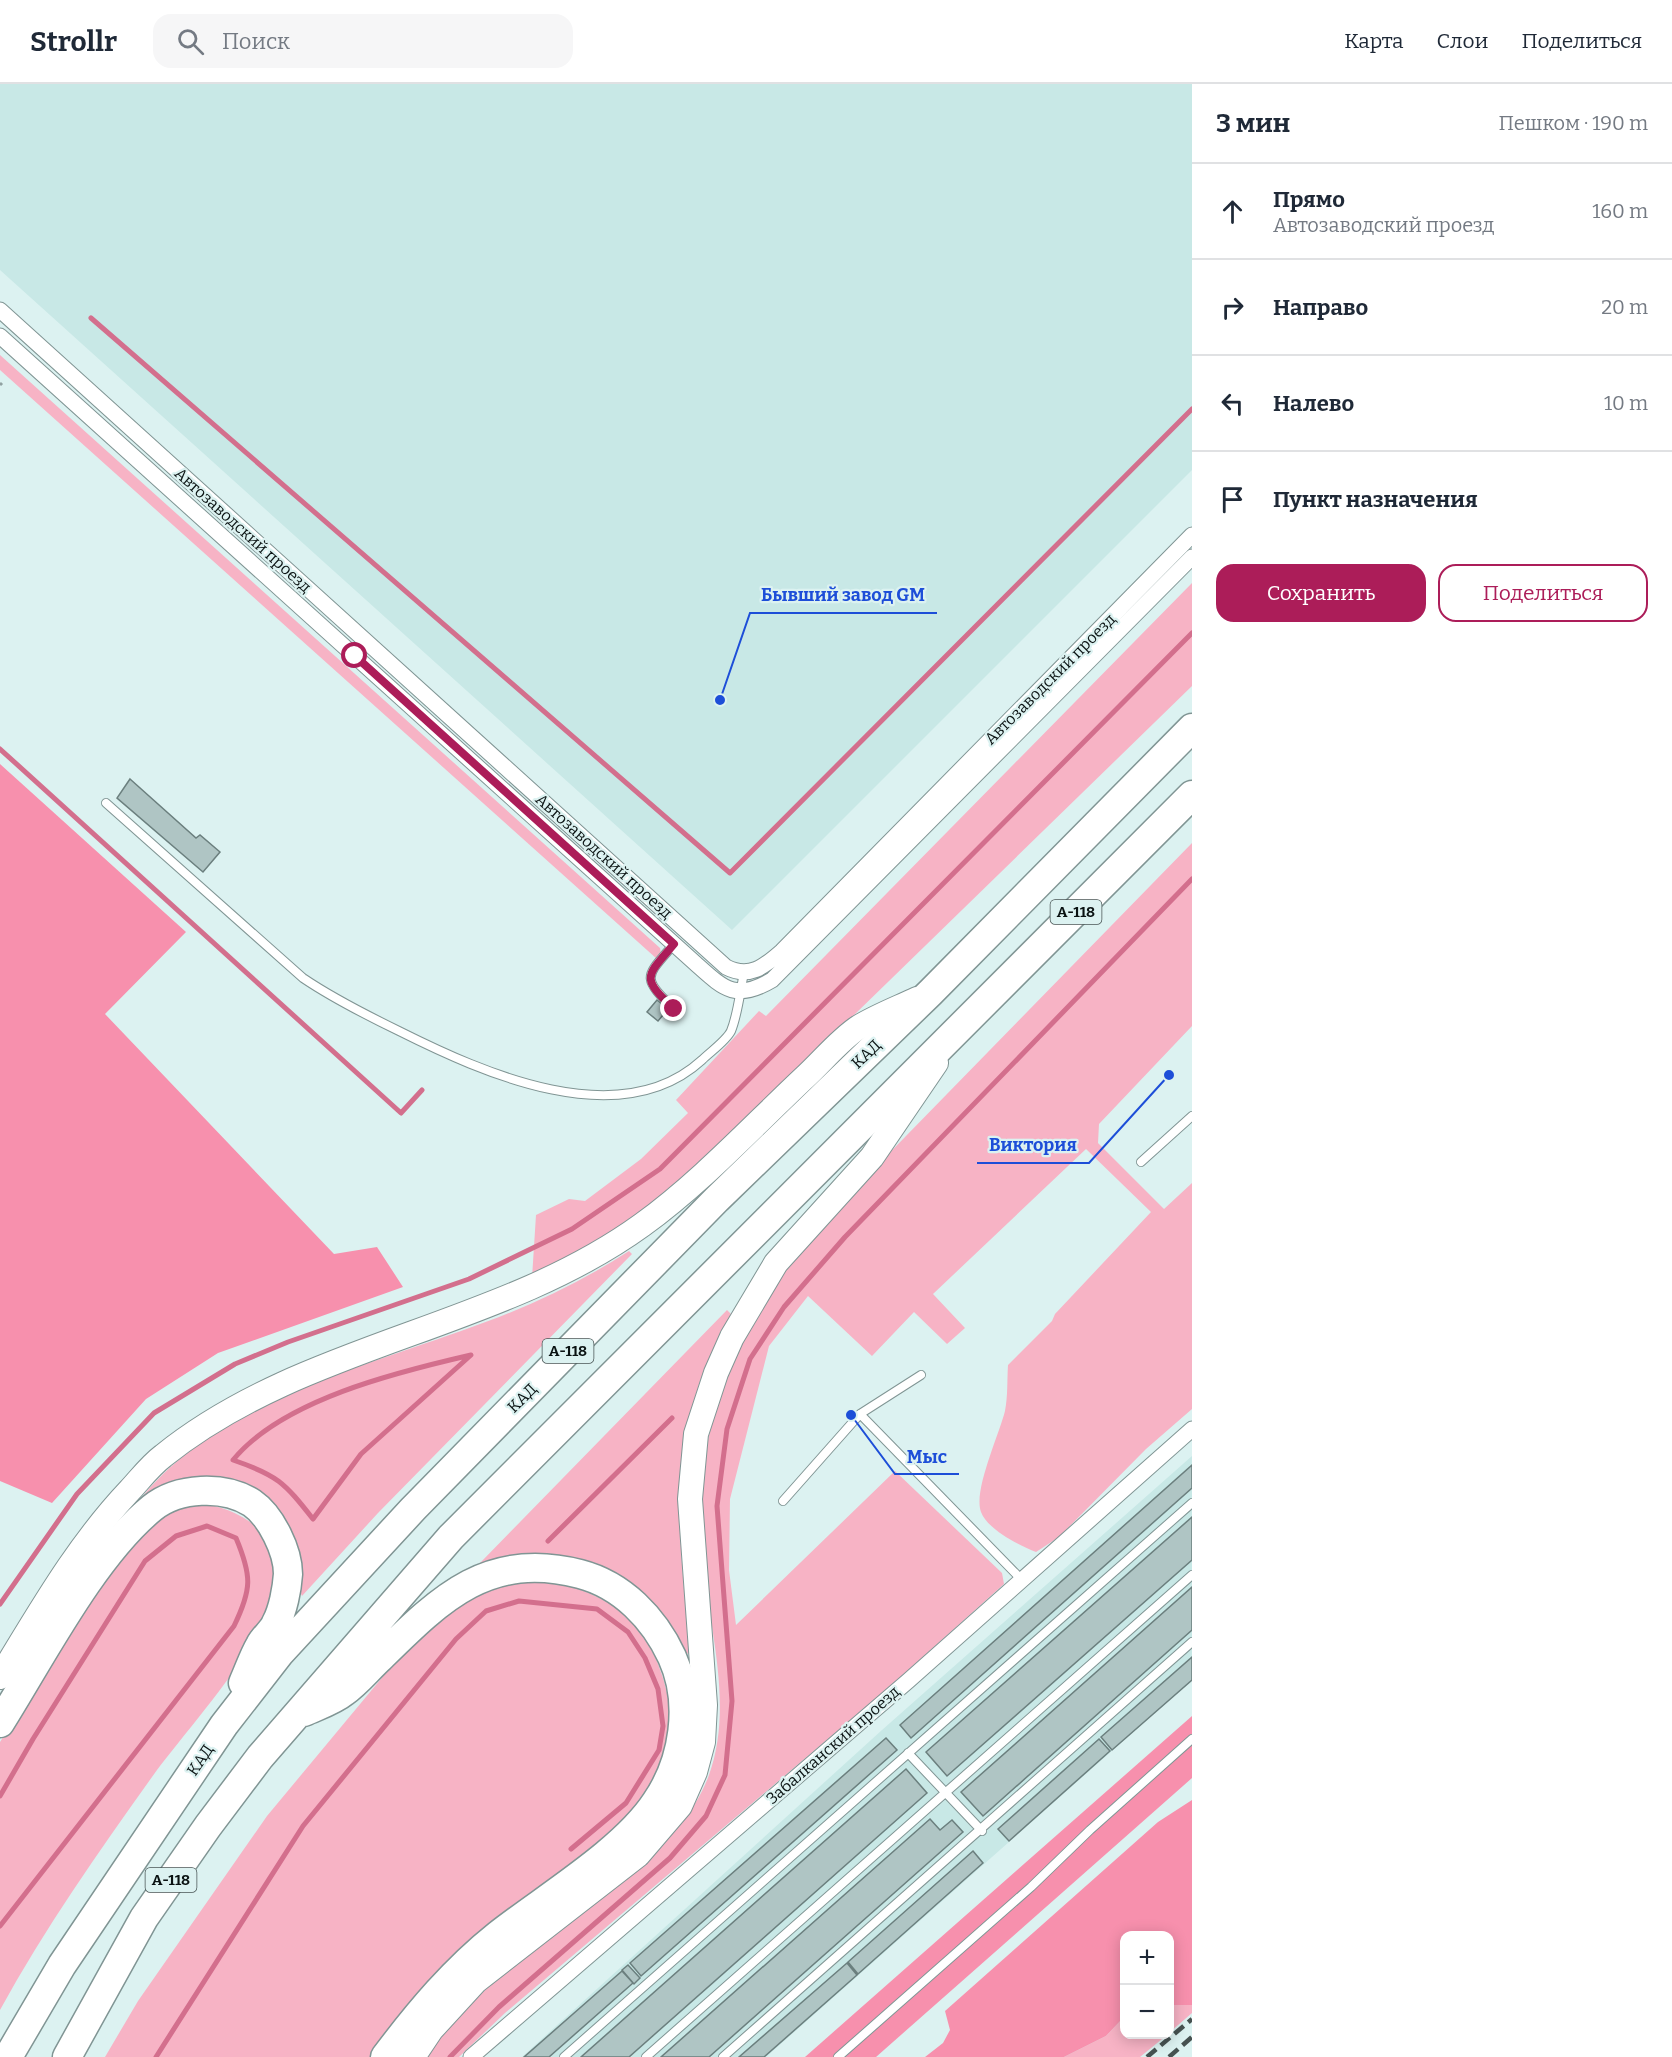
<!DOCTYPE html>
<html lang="ru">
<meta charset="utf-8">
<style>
:root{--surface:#fff;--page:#f6f6f7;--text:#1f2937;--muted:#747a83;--line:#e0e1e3;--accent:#ac1d59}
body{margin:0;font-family:Bitter,serif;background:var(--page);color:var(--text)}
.controls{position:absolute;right:18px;bottom:18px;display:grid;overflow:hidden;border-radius:12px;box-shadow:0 3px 15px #0003}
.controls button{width:54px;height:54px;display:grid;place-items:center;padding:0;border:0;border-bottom:2px solid var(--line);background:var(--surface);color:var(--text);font:30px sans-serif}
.stop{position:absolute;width:18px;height:18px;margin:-14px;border:4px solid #ac1d59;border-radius:50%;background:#fff}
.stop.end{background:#ac1d59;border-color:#fff;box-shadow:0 2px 6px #0008}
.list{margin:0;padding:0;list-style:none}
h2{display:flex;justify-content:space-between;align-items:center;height:78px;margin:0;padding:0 24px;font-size:26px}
h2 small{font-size:20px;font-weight:400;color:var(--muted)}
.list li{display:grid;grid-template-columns:39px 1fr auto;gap:18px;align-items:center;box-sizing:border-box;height:96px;padding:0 24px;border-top:2px solid var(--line)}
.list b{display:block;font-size:22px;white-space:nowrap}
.list p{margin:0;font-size:20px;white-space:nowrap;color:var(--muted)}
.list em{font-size:20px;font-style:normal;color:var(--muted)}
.actions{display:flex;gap:12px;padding:18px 24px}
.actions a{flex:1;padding:14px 0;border:2px solid var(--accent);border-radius:18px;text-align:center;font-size:21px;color:var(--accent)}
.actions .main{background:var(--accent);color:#fff}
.icon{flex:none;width:33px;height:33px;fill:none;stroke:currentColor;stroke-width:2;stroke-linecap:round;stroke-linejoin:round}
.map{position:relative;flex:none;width:1192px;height:1973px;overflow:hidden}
header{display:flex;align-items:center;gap:36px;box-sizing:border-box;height:84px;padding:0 30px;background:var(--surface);border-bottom:2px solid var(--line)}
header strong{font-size:28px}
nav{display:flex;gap:33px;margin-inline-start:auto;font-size:21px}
.search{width:420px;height:54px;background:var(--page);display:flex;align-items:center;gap:15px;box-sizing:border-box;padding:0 21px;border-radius:18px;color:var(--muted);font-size:22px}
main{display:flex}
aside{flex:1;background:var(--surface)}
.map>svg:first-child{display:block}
</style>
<header>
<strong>Strollr</strong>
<div class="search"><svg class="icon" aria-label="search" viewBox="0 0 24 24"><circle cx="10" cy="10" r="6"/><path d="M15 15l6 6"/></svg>Поиск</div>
<nav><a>Карта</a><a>Слои</a><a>Поделиться</a></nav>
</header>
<main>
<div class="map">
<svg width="1192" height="1973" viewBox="0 0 1192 1973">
<rect width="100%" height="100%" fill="#dcf2f1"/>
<path fill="#c8e8e6" d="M0 0H1192V386L732 846 0 186Z
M1192 1372V1596L766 1973H522L882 1646Z"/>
<path fill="#f7b3c5" d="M0 271 660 864 661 870 657 875 0 286Z
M1192 499V602L701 1080 625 1142 532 1194 536 1131 569 1115 585 1117 641 1075 688 1029 676 1016 759 927 766 932Z
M1192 759V942L1099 1040 1098 1059 1164 1125 1192 1099V1325L1146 1365 1059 1453 1036 1468C1019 1461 988 1446 981 1428 973 1407 999 1351 1005 1327 1008 1312 1007 1296 1008 1281L1052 1237 1055 1230 1151 1128 1086 1065 933 1210 965 1244 947 1260 914 1228 872 1272 808 1212 769 1262 730 1415 729 1486 736 1541 895 1387 1002 1489 1004 1500 894 1599 505 1929 459 1973H423C453 1939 482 1906 517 1877 579 1825 681 1769 709 1691 734 1621 709 1544 702 1473 689 1344 741 1232 824 1136Z
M629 1167 632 1170 378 1429 302 1512C296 1500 301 1478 297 1462 294 1447 282 1436 272 1425 224 1375 193 1394 139 1417 213 1322 352 1286 461 1247 519 1227 577 1201 629 1167Z
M727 1226 731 1230C720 1256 703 1283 696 1310 670 1395 681 1482 691 1569L685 1570 651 1517 483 1482 480 1479Z
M199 1419C244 1425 285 1452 277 1505 269 1554 189 1643 157 1686 102 1763 46 1842 0 1926V1658L108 1489 143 1447 178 1422Z
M552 1496C609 1514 643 1530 662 1591 704 1720 578 1764 500 1834 485 1847 473 1863 460 1878 432 1910 403 1941 375 1973H105L138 1917 267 1732 405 1566 438 1531 497 1499Z
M1170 1921H1192V1929L1170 1948Z
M1124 1933V1950L1167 1951 1140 1973H1064L1106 1952Z"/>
<path fill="#f790ad" d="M0 680 186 848 105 930 334 1170 377 1163 403 1203 218 1269 146 1315 52 1419 0 1397Z
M1192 1632V1694L876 1973H805Z
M1192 1716V1921H1170V1852H1124V1933L1106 1952 1064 1973H925L943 1959 950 1946 945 1927 1158 1738Z"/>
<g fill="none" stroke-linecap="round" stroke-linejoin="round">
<path stroke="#d36f8d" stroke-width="5" d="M91 234 730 789 1192 325
M0 665 401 1029 422 1006
M471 1271 361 1370 313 1435C284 1398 277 1391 233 1376 282 1316 397 1288 471 1271Z
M548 1457 672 1334
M0 1520 77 1410 154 1329 235 1280 288 1258 469 1195 572 1145 660 1085 1192 549
M0 1712 33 1655 145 1477 176 1452 207 1442 236 1454C252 1492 252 1505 234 1542L0 1842
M156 1973 303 1742 456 1555 486 1527 519 1517 597 1525 628 1548 645 1574 658 1605 663 1642 659 1666 626 1719 571 1765
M450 1973 499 1923 670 1774 706 1732 725 1691 732 1617 717 1422 727 1345 750 1275 784 1223 845 1153 1192 795"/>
</g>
<path fill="#afc5c4" stroke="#6b7f7e" stroke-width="1.5" d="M130 695 196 754 200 751 220 768 203 788 117 714Z
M657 916 668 925 658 937 647 928Z
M1192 1381V1404L911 1654 900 1641Z
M1192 1433V1476L947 1692 926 1668Z
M1192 1503V1546L983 1732 961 1708Z
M1192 1573V1596L1112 1666 1101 1653Z
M886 1654 897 1666 641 1892 630 1879Z
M1099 1655 1110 1667 1009 1757 998 1745Z
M906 1685 927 1709 629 1973H581Z
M930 1735 940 1746 952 1736 963 1748 709 1973H661Z
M973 1767 983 1779 858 1890 848 1878Z
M847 1879 857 1891 764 1973H739Z
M628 1881 640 1894 634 1900 622 1886Z
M622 1887 633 1899 549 1973H524Z"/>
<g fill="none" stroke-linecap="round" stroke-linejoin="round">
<defs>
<path id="service" d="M106 719 303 894C334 915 366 931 399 947 483 989 620 1051 702 976 710 968 726 957 731 947 738 930 740 907 744 889
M674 925C640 892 646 893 674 860
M1141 1078 1192 1032
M860 1330 1022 1496
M783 1417 860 1330 921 1291
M908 1669 982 1747
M564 1973 1192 1419
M646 1973 1192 1491
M723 1973 1192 1558
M838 1973 1031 1803 1090 1746 1192 1655"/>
<path id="minor" d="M0 226 726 883C749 895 764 883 782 867L1192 451
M0 252 695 879C723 904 735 918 772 896L1192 473
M471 1973 908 1597 1192 1345"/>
<path id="primary" d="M0 1593C40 1528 77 1462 130 1406 141 1394 151 1381 163 1372 303 1259 497 1246 642 1141 700 1099 751 1044 803 995 821 979 839 956 859 943 877 932 898 924 917 915
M413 1973 431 1946 476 1897 638 1771 680 1722 695 1688 703 1658 705 1621 690 1415 696 1350 716 1289 732 1253 776 1179 872 1073 936 979"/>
<path id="motorway" d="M304 1628C317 1622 333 1617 344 1608 357 1599 368 1585 380 1574 440 1515 488 1466 580 1490 622 1501 654 1534 672 1573 693 1619 684 1677 656 1718 624 1767 545 1814 498 1851 454 1886 419 1928 385 1973
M0 1639C41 1574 93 1472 152 1424 178 1403 224 1401 252 1419 271 1432 288 1467 288 1490 287 1505 283 1526 276 1539 273 1547 264 1553 260 1561 253 1573 249 1586 243 1599
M8 1973 62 1881 224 1641 280 1569 413 1425 717 1115 930 909 1192 644
M67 1973 144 1834 208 1742 260 1673 451 1453 1192 711"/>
</defs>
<use href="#service" stroke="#809594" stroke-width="10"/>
<use href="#minor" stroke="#809594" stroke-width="17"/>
<use href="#primary" stroke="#809594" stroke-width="26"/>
<use href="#motorway" stroke="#809594" stroke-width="31"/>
<path stroke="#91a2a2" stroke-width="3" stroke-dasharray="6 3" stroke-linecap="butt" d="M0 301 2 299"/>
<use href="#service" stroke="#fff" stroke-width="8"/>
<use href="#minor" stroke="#fff" stroke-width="15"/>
<use href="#primary" stroke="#fff" stroke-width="24"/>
<use href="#motorway" stroke="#fff" stroke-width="28"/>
<path stroke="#465251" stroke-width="4.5" stroke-dasharray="12 6" stroke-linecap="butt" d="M1147 1973 1192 1935
M1169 1973 1192 1953"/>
</g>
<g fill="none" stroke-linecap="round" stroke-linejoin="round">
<path stroke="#ac1d59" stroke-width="8" d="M355 572 674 860C646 893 640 893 674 925"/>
</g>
<g text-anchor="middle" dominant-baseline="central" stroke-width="4.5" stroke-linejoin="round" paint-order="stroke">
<g fill="#dcf2f1" stroke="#495555" stroke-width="1.5">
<rect x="1050.5" y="816" width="51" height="24" rx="4.5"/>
<rect x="542.5" y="1255" width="51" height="24" rx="4.5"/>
<rect x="145.5" y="1784" width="51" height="24" rx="4.5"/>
</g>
<g font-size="15" font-weight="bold" fill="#0a1212">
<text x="1076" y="828">А-118</text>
<text x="568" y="1267">А-118</text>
<text x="171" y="1796">А-118</text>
</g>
<g font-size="16" fill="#0a1212" stroke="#dcf2f1">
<text transform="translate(243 446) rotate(42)">Автозаводский проезд</text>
<text transform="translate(1050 595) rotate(-45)">Автозаводский проезд</text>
<text transform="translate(604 772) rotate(42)">Автозаводский проезд</text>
<text transform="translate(866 970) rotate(-44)">КАД</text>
<text transform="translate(522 1314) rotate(-45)">КАД</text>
<text transform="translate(833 1661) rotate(-41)">Забалканский проезд</text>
<text transform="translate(200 1676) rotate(-56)">КАД</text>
</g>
</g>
<path fill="none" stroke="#1d4ed8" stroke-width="2" d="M720 616L750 529H937M1169 991L1089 1079H977M851 1331L895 1390H959"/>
<g fill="#1d4ed8" stroke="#dcf2f1" stroke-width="2">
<circle cx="720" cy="616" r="6"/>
<circle cx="1169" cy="991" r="6"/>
<circle cx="851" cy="1331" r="6"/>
</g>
<g font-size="18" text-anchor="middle" font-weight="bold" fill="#1d4ed8" stroke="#dcf2f1" stroke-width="4.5" stroke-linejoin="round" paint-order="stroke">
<text x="843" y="517">Бывший завод GM</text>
<text x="1033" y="1067">Виктория</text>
<text x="927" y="1379">Мыс</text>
</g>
</svg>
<div class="controls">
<button>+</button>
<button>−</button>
</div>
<div class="stop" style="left:355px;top:572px"></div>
<div class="stop end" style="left:674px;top:925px"></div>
</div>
<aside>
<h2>3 мин<small>Пешком · 190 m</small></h2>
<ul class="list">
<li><svg class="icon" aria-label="ahead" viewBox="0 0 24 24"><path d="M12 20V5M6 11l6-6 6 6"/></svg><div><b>Прямо</b><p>Автозаводский проезд</p></div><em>160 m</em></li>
<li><svg class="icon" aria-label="right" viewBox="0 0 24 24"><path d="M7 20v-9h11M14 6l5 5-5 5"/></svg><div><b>Направо</b></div><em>20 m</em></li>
<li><svg class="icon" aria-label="left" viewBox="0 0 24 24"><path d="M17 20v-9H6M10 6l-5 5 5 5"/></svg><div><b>Налево</b></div><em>10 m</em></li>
<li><svg class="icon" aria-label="arrive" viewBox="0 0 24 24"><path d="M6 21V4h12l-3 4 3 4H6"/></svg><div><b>Пункт назначения</b></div></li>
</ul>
<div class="actions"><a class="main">Сохранить</a><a>Поделиться</a></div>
</aside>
</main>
